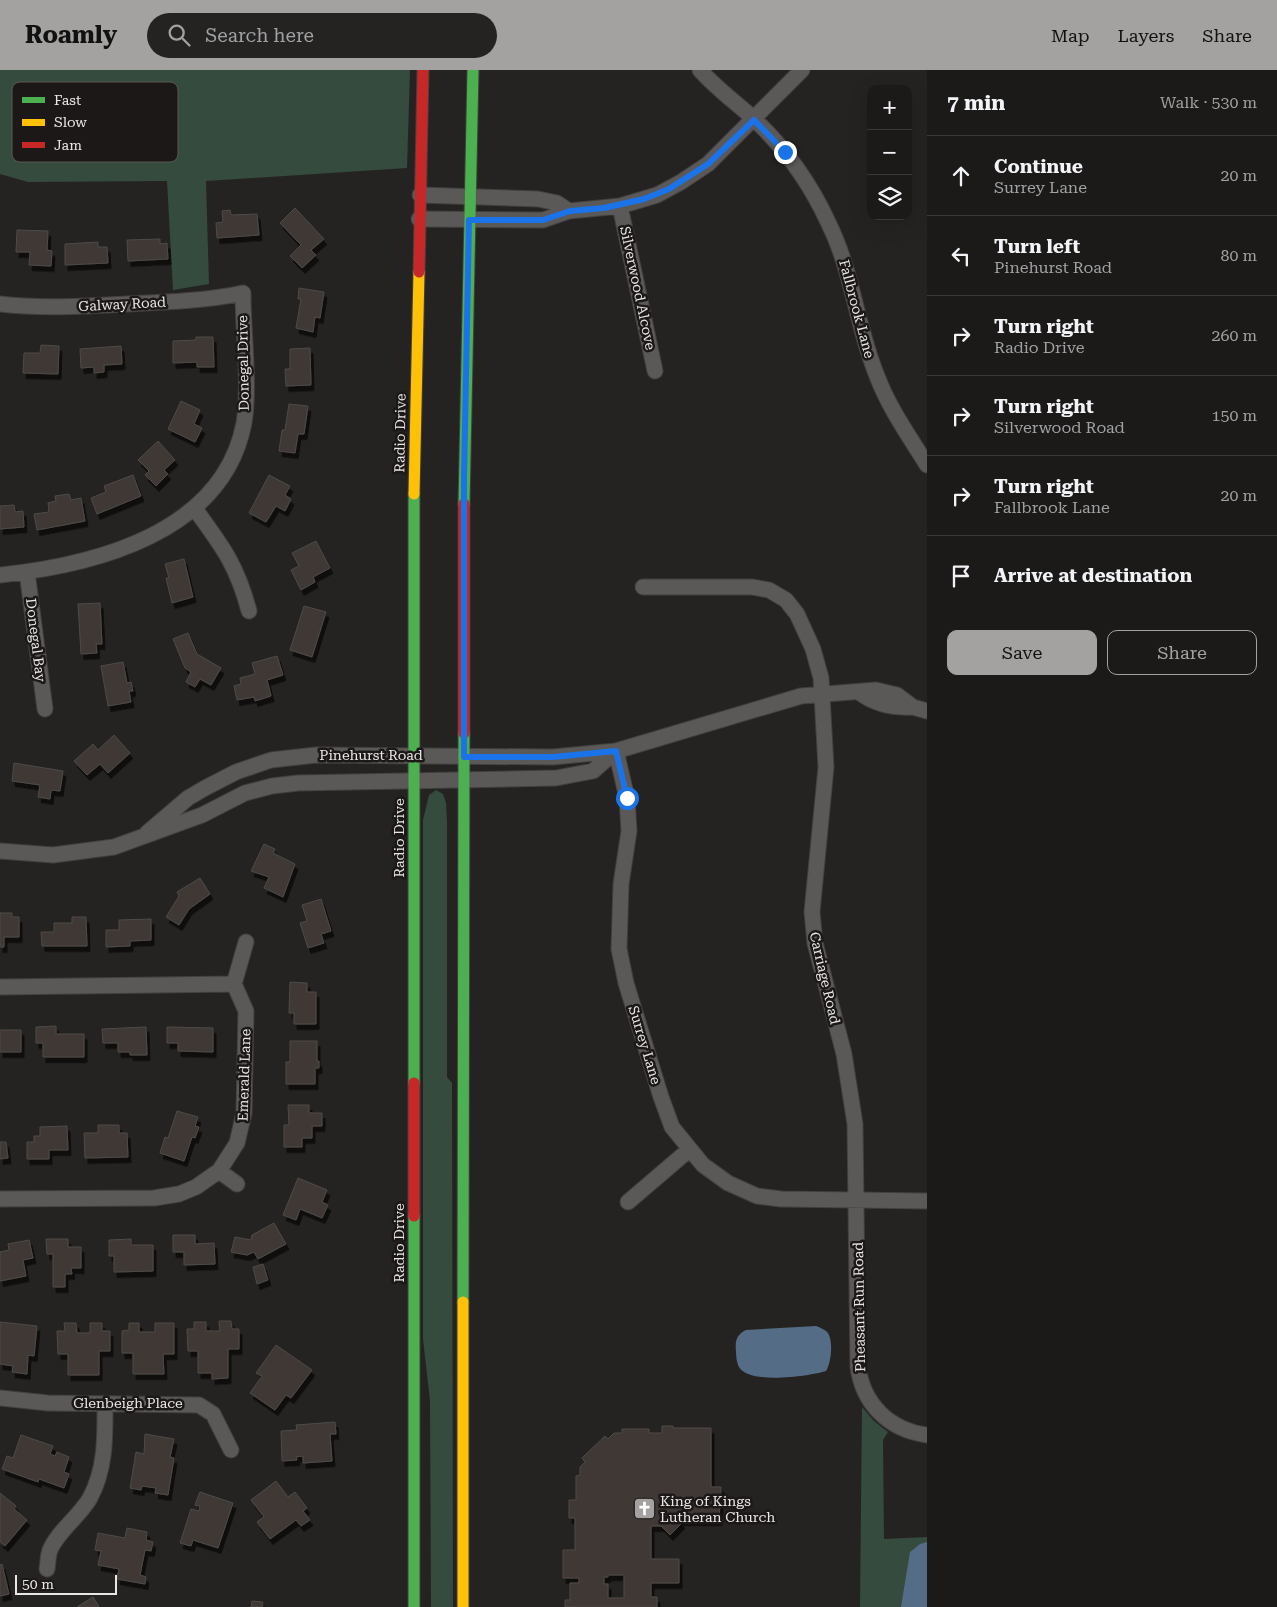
<!DOCTYPE html>
<meta charset="utf-8">
<style>
:root{--surface:#1c1a19;--page:#252322;--text:#f1f3f6;--muted:#a0a1a2;--line:#3a3838;--accent:#a4a2a0}
body{margin:0;font-family:"Roboto Serif",serif;background:var(--page);color:var(--text)}
.controls{position:absolute;right:15px;top:15px;display:grid;overflow:hidden;border-radius:10px;box-shadow:0 5px 20px #0002}
.controls button{width:45px;height:45px;display:grid;place-items:center;padding:0;border:0;border-bottom:1px solid var(--line);background:var(--surface);color:var(--text);font:25px sans-serif}
.scale{position:absolute;left:15px;bottom:12px;width:102px;box-sizing:border-box;padding-left:5px;border:2px solid #e9e6e5;border-top:0;font-size:14px;line-height:18px;white-space:nowrap;color:#e9e6e5;-webkit-text-stroke:4px #1c1817;paint-order:stroke}
.stop{position:absolute;width:15px;height:15px;margin:-11px;border:4px solid #1a73e8;border-radius:50%;background:#fff}
.stop.end{background:#1a73e8;border-color:#fff;box-shadow:0 1px 5px #0008}
.list{margin:0;padding:0;list-style:none}
h2{display:flex;justify-content:space-between;align-items:center;height:65px;margin:0;padding:0 20px;font-size:21px}
h2 small{font-size:16px;font-weight:400;color:var(--muted)}
.list li{display:grid;grid-template-columns:32px 1fr auto;gap:15px;align-items:center;box-sizing:border-box;height:80px;padding:0 20px;border-top:1px solid var(--line)}
.list b{display:block;font-size:19px;white-space:nowrap}
.list p{margin:0;font-size:16px;white-space:nowrap;color:var(--muted)}
.list em{font-size:16px;font-style:normal;color:var(--muted)}
.actions{display:flex;gap:10px;padding:15px 20px}
.actions a{flex:1;padding:11px 0;border:1px solid var(--accent);border-radius:10px;text-align:center;font-size:18px;color:var(--accent)}
.actions .main{background:var(--accent);color:#111}
.icon{flex:none;width:28px;height:28px;fill:none;stroke:currentColor;stroke-width:2;stroke-linecap:round;stroke-linejoin:round}
.map{position:relative;flex:none;width:927px;height:1537px;overflow:hidden}
header{display:flex;align-items:center;gap:30px;box-sizing:border-box;height:70px;padding:0 25px;background:var(--accent);color:#111}
header strong{font-size:24px}
nav{display:flex;gap:28px;margin-inline-start:auto;font-size:18px}
.search{width:350px;height:45px;background:var(--page);display:flex;align-items:center;gap:12px;box-sizing:border-box;padding:0 18px;border-radius:28px;color:var(--muted);font-size:19px}
main{display:flex}
aside{flex:1;background:var(--surface)}
.map>svg:first-child{display:block}
</style>
<header>
<strong>Roamly</strong>
<div class="search"><svg class="icon" aria-label="search" viewBox="0 0 24 24"><circle cx="10" cy="10" r="6"/><path d="M15 15l6 6"/></svg>Search here</div>
<nav><a>Map</a><a>Layers</a><a>Share</a></nav>
</header>
<main>
<div class="map">
<svg width="927" height="1537" viewBox="0 0 927 1537">
<defs>
<filter id="shadow"><feDropShadow dx="3" dy="5.5" stdDeviation="0" flood-color="#0009"/></filter>
</defs>
<rect width="100%" height="100%" fill="#252321"/>
<path fill="#354b3e" d="M0 0H410L407 98 206 111 209 214 173 220 167 111 28 112 0 104Z
M436 720 443 724 446 733 447 752V1007L452 1013 453 1537H431L430 1331 423 1269V750L429 725Z
M862 1337 874 1351 888 1362 883 1370 884 1469 927 1467V1537H860Z"/>
<path fill="#556c86" d="M816 1256C821 1258 827 1260 829 1265 833 1274 831 1293 826 1301 810 1306 749 1315 739 1297 737 1294 736 1286 736 1282 735 1271 736 1265 746 1260Z
M927 1472V1537H901L910 1482 920 1474Z"/>
<path fill="#403835" stroke="#4c4b49" fill-rule="evenodd" filter="url(#shadow)" d="M295 138 324 169 311 180 316 185 302 198 290 186 301 175 280 153Z
M230 140 231 145 257 144 259 165 217 168 216 153 223 152 222 141Z
M17 160 48 161 47 180 52 181 51 196 29 195 30 182H16Z
M160 169V174L167 173 168 189 128 191 127 170Z
M98 172V177H107L108 193 65 195V174Z
M299 218 324 222 320 248 315 247 313 262 296 258 301 229H298Z
M196 267H213L214 297H197V292L173 293V271L196 270Z
M41 275 59 276 58 304 23 303 24 283H40Z
M121 276 122 294 104 295V302L94 303V297L81 298 80 279Z
M310 278 311 315 286 316 285 299H290V279Z
M181 331 200 340 194 354 202 358 195 372 168 359Z
M289 334 308 336 304 364H298L295 383 279 381 282 360H285Z
M158 371 175 390 164 400 168 404 156 416 145 405 149 401 138 390Z
M133 405 141 426 97 444 91 428 106 422 104 416Z
M269 405 290 416 285 425 291 429 285 441 276 436 266 452 249 443Z
M69 424 71 430 81 428 85 451 37 460 34 444 49 442 48 433 56 431 55 426Z
M14 435 15 442 23 441 24 457 0 459V436Z
M316 471 330 498 313 507 315 512 301 520 291 500 299 496 292 483Z
M184 489 193 527 172 533 166 508H169L165 494Z
M100 533 102 574H96L97 583 81 584 78 534Z
M304 536 326 542 312 587 290 580Z
M188 563 197 584 221 598 211 615 200 609 195 617 186 612 191 602 185 598 173 569Z
M277 586 283 605 267 610 271 626 255 631 254 627 237 630 234 616 241 614 240 608 255 604 252 593Z
M123 592 127 613 131 612 133 621H129L131 632 108 636 101 596Z
M114 665 130 683 108 703 100 694 87 705 74 691 93 674 98 680Z
M14 693 63 701 60 721 51 720 50 729 38 727 40 715 12 711Z
M264 774 275 779 273 783 295 794 283 827 264 818 269 807 251 801Z
M200 808 210 824 189 839 179 855 166 847 179 826 177 822Z
M321 829 331 861 321 864 324 873 308 878 300 853 307 851 302 835Z
M0 843H12V847H19V867H4V877H0Z
M72 847H86L87 876H42L41 862H54V853H72Z
M151 849V870L130 871V876L106 877V860H119V850Z
M290 912 307 913V922H316V954H294V943H289Z
M56 956V964H84V987H43V973H36V957Z
M146 957 147 985H130V982H118V973H103L102 959Z
M167 957 213 958V982L178 981V973H167Z
M0 960H21V982H0Z
M290 971H317V991H319V998H315V1014H286V992H290Z
M288 1035H309V1043H322V1056H312V1068H302V1077H284V1055H289Z
M177 1041 198 1047 195 1056 199 1057 195 1068 192 1067 184 1091 160 1083 165 1067 168 1068Z
M98 1055H119V1063H127L128 1087 85 1088 84 1063H98Z
M67 1056 68 1080H49V1089H27V1072H34V1066H40V1057Z
M0 1072H6L8 1088 0 1089Z
M298 1108 327 1120 322 1132 328 1135 322 1148 300 1139 296 1150 283 1145Z
M274 1153 286 1174 258 1189 254 1182 247 1185 231 1182 235 1167 251 1170 252 1165Z
M173 1165H195V1174L214 1173 215 1194 184 1195V1182H173Z
M46 1169H68V1177H81V1198H71L72 1204H65V1217H53V1184H47Z
M131 1169V1175H153V1201L114 1202V1186H109V1170Z
M29 1170 33 1188 23 1190 26 1206 0 1211V1182L9 1180 8 1174Z
M263 1194 268 1210 257 1214 253 1197Z
M219 1251H231L232 1259H239V1279H228V1308L212 1309V1303H198V1281H188L187 1259H194V1252H206V1261H220Z
M0 1252 37 1256 34 1286 28 1285 27 1304 12 1302 13 1296 0 1294Z
M64 1253H76L77 1263H90V1253H102V1261H110V1281H99V1305H68V1284H58L57 1261H65Z
M129 1253H139V1262H155V1253H174V1284H163L164 1304H133V1283H122V1261L129 1260Z
M276 1275 312 1300 291 1328 286 1325 275 1340 250 1323 262 1306 256 1303Z
M335 1352 336 1364H330L332 1391 303 1393V1386L296 1387 297 1390 282 1391 281 1361 297 1360 296 1355Z
M662 1356H673V1358H711V1417H721L719 1450H679L682 1453 670 1465 661 1456H651V1489H679V1513H651V1527H657V1537H565V1530H570V1513H579V1508H563V1480H575V1448H569V1430H576V1406L580 1405V1397L585 1392 582 1388 605 1366 608 1369 614 1363H622V1359H649V1363H662ZM608 1505H624V1528H608V1514H604V1507H608Z
M145 1364 174 1369 170 1387 174 1388 168 1425 155 1423 156 1418 142 1416 141 1420 130 1418 136 1382 144 1384Z
M21 1365 53 1376 50 1384 55 1386 57 1382 69 1387 64 1402 69 1404 64 1418 39 1409 38 1412 2 1399 7 1386 13 1388Z
M276 1411 288 1427 295 1422 307 1438 303 1441 310 1450 301 1456 296 1450 270 1469 257 1452 264 1447 251 1430Z
M200 1422 233 1433 218 1478 193 1470 191 1476 180 1473 191 1439 199 1441 200 1436 195 1435Z
M0 1423 16 1436 14 1439 27 1450 5 1476 0 1472Z
M127 1458 147 1462 146 1470 153 1472 151 1481 145 1480 140 1505 146 1507 145 1514 117 1509 119 1499 98 1495 101 1481 95 1480 98 1463 125 1468Z
M2 1494 9 1524 0 1526V1495Z
M93 1527 99 1537H77Z
M252 1531 263 1532 262 1537H251Z"/>
<g fill="none" stroke-linecap="round" stroke-linejoin="round">
<defs>
<path id="street" d="M700 0C716 18 735 32 753 48 784 77 810 113 828 152 853 202 856 255 877 306 889 338 909 366 927 395
M420 125 538 129 557 133 569 141
M620 136 655 301
M419 149 543 150 569 141 620 136 657 125 681 112 708 94 802 0
M0 234C42 239 84 236 126 234 165 232 205 231 243 223 243 262 250 317 244 353 223 463 95 495 0 505
M195 439C222 476 237 495 249 541
M27 502 45 639
M643 517H752L769 520 786 530 797 544 813 579 821 608 826 697 812 842 815 873 844 984 855 1054 858 1297C863 1334 889 1360 927 1365
M860 623C876 635 894 638 913 637
M616 681 627 728 629 761 621 814 619 879 626 913 661 1027 672 1057 703 1095 728 1113 757 1126 781 1129 927 1131
M147 763 188 728 205 718 236 702 271 690 316 685 553 687 616 681 801 626 876 620 897 625 913 637 927 641
M0 781 53 785 114 777 202 745 245 723 272 716 298 713 556 708 593 701 616 681
M234 914 246 872
M0 917 234 914
M219 1101 237 1114
M0 1129 154 1128 179 1124 196 1117 219 1101 237 1073 244 1043 246 941 234 914
M628 1132 690 1079
M0 1328 48 1333 199 1335 213 1344 231 1380
M47 1499C48 1493 48 1485 50 1480 58 1461 79 1447 90 1428 106 1398 105 1367 105 1334"/>
<path id="fast" d="M414 424V1013
M464 434 473 0
M414 1146V1537
M463 1232 464 663"/>
<path id="slow" d="M414 424 419 202
M463 1537V1232"/>
<path id="jam" d="M419 202 423 0
M464 663V434
M414 1013V1146"/>
</defs>
<use href="#street" stroke="#42403f" stroke-width="17"/>
<use href="#fast" stroke="#42403f" stroke-width="13"/>
<use href="#slow" stroke="#42403f" stroke-width="13"/>
<use href="#jam" stroke="#42403f" stroke-width="13"/>
<use href="#street" stroke="#5b5958" stroke-width="15"/>
<use href="#fast" stroke="#4caf50" stroke-width="11"/>
<use href="#slow" stroke="#ffc107" stroke-width="11"/>
<use href="#jam" stroke="#c62828" stroke-width="11"/>
</g>
<g fill="none" stroke-linecap="round" stroke-linejoin="round">
<path stroke="#1a73e8" stroke-width="6" d="M627 728 616 681 553 687H464V408L469 150H543L570 141 604 138 644 129 669 119 708 94 754 50 785 82"/>
</g>
<defs>
<symbol id="church-square" viewBox="-11 -11 22 22"><rect x="-9" y="-9" width="18" height="18" rx="4" fill="#a4a2a0" stroke="#1c1817"/><path d="M-1.2-6h2.4v3.5h3.3v2.4h-3.3V6h-2.4V-.1h-3.3v-2.4h3.3Z" fill="#fff"/></symbol>
</defs>
<g fill-rule="evenodd">
<use href="#church-square" x="632" y="1426" width="25" height="25"/>
</g>
<g text-anchor="middle" dominant-baseline="central" stroke-width="5" stroke-linejoin="round" paint-order="stroke">
<g font-size="14" fill="#e9e6e5" stroke="#1c1817">
<text transform="translate(638 218) rotate(78)">Silverwood Alcove</text>
<text transform="translate(122 234) rotate(-3)">Galway Road</text>
<text transform="translate(857 239) rotate(75)">Fallbrook Lane</text>
<text transform="translate(243 293) rotate(-91)">Donegal Drive</text>
<text transform="translate(400 363) rotate(-89)">Radio Drive</text>
<text transform="translate(36 570) rotate(83)">Donegal Bay</text>
<text x="371" y="685">Pinehurst Road</text>
<text transform="translate(399 768) rotate(-90)">Radio Drive</text>
<text transform="translate(825 908) rotate(77)">Carriage Road</text>
<text transform="translate(645 975) rotate(73)">Surrey Lane</text>
<text transform="translate(244 1005) rotate(-88)">Emerald Lane</text>
<text transform="translate(399 1173) rotate(-90)">Radio Drive</text>
<text transform="translate(859 1237) rotate(-91)">Pheasant Run Road</text>
<text x="128" y="1333">Glenbeigh Place</text>
</g>
<g font-size="14" fill="#e9e6e5" stroke="#1c1817" text-anchor="start">
<text x="660" y="1431">King of Kings<tspan x="660" dy="16">Lutheran Church</tspan></text>
</g>
</g>
<rect x="12" y="12" width="166" height="80" rx="8" fill="#1c1817" stroke="#5a5655" stroke-width="1"/>
<rect x="22" y="27" width="23" height="6" fill="#4caf50"/>
<rect x="22" y="49" width="23" height="7" fill="#ffc107"/>
<rect x="22" y="72" width="23" height="6" fill="#c62828"/>
<g font-size="14" fill="#e9e6e5">
<text x="54" y="35">Fast</text>
<text x="54" y="57">Slow</text>
<text x="54" y="80">Jam</text>
</g>
</svg>
<div class="controls">
<button>+</button>
<button>−</button>
<button><svg class="icon" aria-label="layers" viewBox="0 0 24 24"><path d="M12 4l9 5-9 5-9-5zM3 14l9 5 9-5"/></svg></button>
</div>
<div class="scale">50 m</div>
<div class="stop" style="left:627px;top:728px"></div>
<div class="stop end" style="left:785px;top:82px"></div>
</div>
<aside>
<h2>7 min<small>Walk · 530 m</small></h2>
<ul class="list">
<li><svg class="icon" aria-label="ahead" viewBox="0 0 24 24"><path d="M12 20V5M6 11l6-6 6 6"/></svg><div><b>Continue</b><p>Surrey Lane</p></div><em>20 m</em></li>
<li><svg class="icon" aria-label="left" viewBox="0 0 24 24"><path d="M17 20v-9H6M10 6l-5 5 5 5"/></svg><div><b>Turn left</b><p>Pinehurst Road</p></div><em>80 m</em></li>
<li><svg class="icon" aria-label="right" viewBox="0 0 24 24"><path d="M7 20v-9h11M14 6l5 5-5 5"/></svg><div><b>Turn right</b><p>Radio Drive</p></div><em>260 m</em></li>
<li><svg class="icon" aria-label="right" viewBox="0 0 24 24"><path d="M7 20v-9h11M14 6l5 5-5 5"/></svg><div><b>Turn right</b><p>Silverwood Road</p></div><em>150 m</em></li>
<li><svg class="icon" aria-label="right" viewBox="0 0 24 24"><path d="M7 20v-9h11M14 6l5 5-5 5"/></svg><div><b>Turn right</b><p>Fallbrook Lane</p></div><em>20 m</em></li>
<li><svg class="icon" aria-label="arrive" viewBox="0 0 24 24"><path d="M6 21V4h12l-3 4 3 4H6"/></svg><div><b>Arrive at destination</b></div></li>
</ul>
<div class="actions"><a class="main">Save</a><a>Share</a></div>
</aside>
</main>
